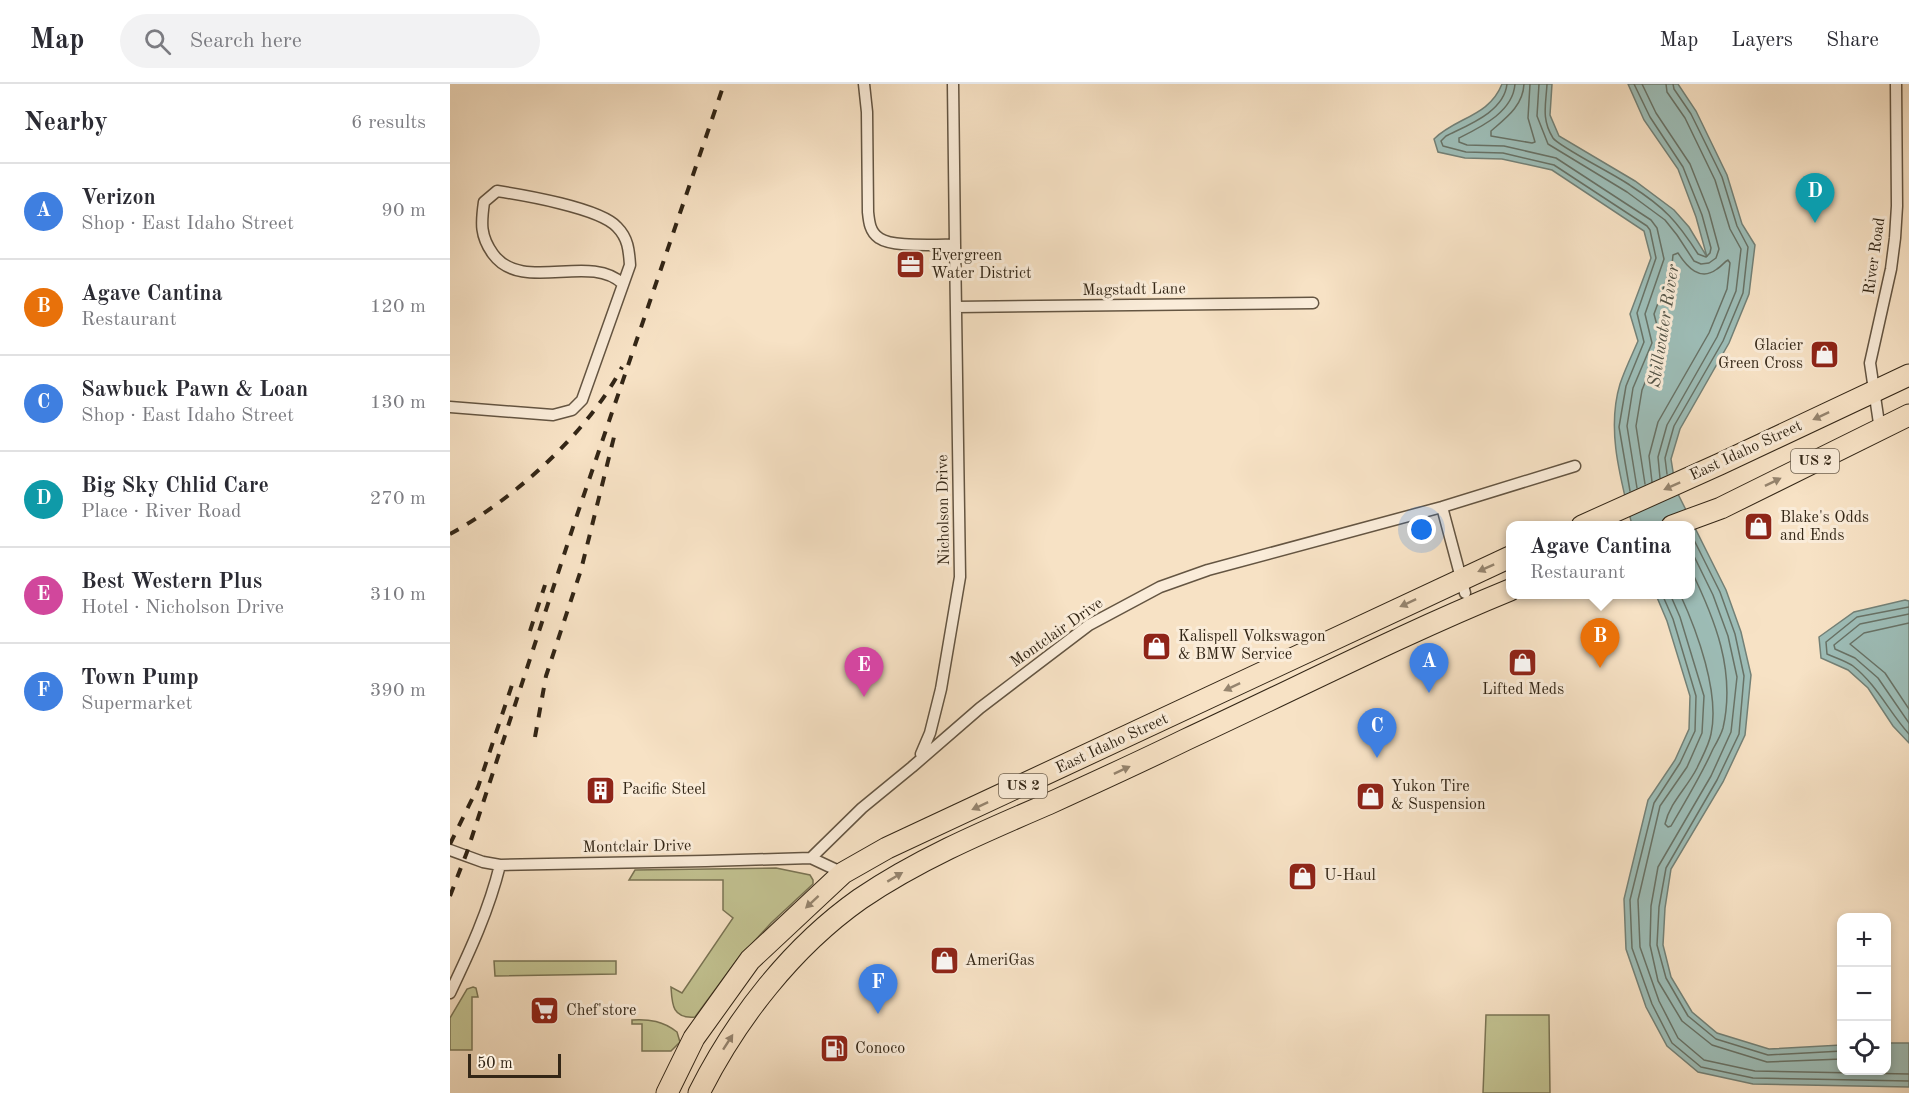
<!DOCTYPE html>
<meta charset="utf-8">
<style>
:root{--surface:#fff;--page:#f2f2f3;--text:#2b2b33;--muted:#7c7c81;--line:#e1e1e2;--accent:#7c3aed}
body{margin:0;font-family:"Old Standard TT",serif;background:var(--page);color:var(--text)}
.controls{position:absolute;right:18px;bottom:18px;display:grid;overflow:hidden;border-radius:12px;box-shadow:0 3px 9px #0003}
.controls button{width:54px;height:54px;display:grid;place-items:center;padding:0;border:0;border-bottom:2px solid var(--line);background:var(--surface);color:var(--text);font:30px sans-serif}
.scale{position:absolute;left:18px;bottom:15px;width:93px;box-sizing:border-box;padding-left:6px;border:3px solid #332616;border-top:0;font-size:16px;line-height:21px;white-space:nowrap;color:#332616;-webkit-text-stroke:4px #faecd9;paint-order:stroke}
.you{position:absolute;left:972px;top:446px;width:21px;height:21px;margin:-15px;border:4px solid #fff;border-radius:50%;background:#1a73e8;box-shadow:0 0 0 9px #1a73e833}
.badge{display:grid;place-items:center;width:39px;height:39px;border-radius:50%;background:var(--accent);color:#fff;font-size:20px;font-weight:700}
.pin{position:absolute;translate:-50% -50px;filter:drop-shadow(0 2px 3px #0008)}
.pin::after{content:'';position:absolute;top:32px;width:21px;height:18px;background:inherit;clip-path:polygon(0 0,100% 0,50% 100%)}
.popup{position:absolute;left:1056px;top:437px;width:189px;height:78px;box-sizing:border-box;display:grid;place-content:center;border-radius:12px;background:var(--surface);filter:drop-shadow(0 2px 4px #0005);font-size:20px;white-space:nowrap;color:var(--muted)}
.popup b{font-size:22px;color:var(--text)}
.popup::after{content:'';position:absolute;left:50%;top:100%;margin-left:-12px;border:12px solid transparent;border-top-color:var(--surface)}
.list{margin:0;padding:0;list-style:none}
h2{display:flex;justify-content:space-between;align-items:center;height:78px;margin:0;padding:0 24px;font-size:26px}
h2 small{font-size:20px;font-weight:400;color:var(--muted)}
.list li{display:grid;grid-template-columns:39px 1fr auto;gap:18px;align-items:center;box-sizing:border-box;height:96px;padding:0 24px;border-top:2px solid var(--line)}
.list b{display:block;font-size:22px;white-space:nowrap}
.list p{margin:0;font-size:20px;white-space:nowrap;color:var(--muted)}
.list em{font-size:20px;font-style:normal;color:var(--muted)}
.icon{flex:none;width:33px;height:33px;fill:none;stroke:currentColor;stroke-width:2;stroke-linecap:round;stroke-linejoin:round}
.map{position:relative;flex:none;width:1459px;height:1009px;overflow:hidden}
header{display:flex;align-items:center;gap:36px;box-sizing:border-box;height:84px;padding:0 30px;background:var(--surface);border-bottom:2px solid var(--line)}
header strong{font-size:28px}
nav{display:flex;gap:33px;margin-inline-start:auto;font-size:21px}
.search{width:420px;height:54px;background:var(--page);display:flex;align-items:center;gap:15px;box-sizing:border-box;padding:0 21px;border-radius:33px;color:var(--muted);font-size:22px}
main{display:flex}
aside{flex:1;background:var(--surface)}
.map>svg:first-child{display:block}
</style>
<header>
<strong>Map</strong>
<div class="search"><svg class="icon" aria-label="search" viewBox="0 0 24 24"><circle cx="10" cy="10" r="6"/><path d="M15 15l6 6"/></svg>Search here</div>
<nav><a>Map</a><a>Layers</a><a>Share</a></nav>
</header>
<main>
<aside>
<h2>Nearby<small>6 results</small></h2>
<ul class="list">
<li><span class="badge" style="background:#3f7fe0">A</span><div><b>Verizon</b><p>Shop · East Idaho Street</p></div><em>90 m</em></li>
<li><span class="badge" style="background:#e8710a">B</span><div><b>Agave Cantina</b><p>Restaurant</p></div><em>120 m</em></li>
<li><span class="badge" style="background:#3f7fe0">C</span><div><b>Sawbuck Pawn &amp; Loan</b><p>Shop · East Idaho Street</p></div><em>130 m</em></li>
<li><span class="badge" style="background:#0f9aa8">D</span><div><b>Big Sky Chlid Care</b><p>Place · River Road</p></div><em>270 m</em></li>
<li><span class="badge" style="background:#d1479c">E</span><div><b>Best Western Plus</b><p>Hotel · Nicholson Drive</p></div><em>310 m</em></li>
<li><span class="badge" style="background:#3f7fe0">F</span><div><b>Town Pump</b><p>Supermarket</p></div><em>390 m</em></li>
</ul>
</aside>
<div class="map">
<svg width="1459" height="1009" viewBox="0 0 1459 1009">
<rect width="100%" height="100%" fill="#f7e2c5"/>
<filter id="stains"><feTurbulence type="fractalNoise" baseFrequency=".00333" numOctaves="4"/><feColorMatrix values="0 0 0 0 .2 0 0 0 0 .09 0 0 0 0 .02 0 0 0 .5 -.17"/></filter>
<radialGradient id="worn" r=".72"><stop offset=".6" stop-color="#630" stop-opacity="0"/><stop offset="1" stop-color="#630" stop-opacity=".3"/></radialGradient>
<path fill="#c2c291" stroke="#7a7454" stroke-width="1.5" d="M326 784 360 791 363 796V800L321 839 287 876 245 933C222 935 222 920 221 903L232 909 283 834 273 826V796H179L185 786Z
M44 877H166V890L45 892Z
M23 903 26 904 28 913H22V966H0V934L17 905Z
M1036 931H1099L1100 1009H1033Z
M182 936C200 935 213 937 227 948L230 958 221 967H192V940H182Z"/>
<path fill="#9dbdb7" stroke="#738177" stroke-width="1.5" d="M1052 0H1102L1100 31 1109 52 1185 97 1224 126 1239 143 1257 173 1246 133 1228 85 1194 36 1178 0H1228L1246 27 1277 91 1292 140 1305 161 1299 210 1279 259 1230 345 1221 375 1226 406 1276 506 1291 548 1301 591 1295 651 1273 698 1221 785 1215 824 1213 861 1221 893 1242 928 1267 949 1319 965 1391 961 1392 986H1436L1437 959H1459V1003L1303 1000 1248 988 1217 962 1196 923 1176 865 1174 815 1198 716 1225 676 1239 645 1240 612 1217 537 1206 511 1240 510V442L1182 441C1171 396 1156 346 1170 300 1175 285 1182 271 1188 257L1180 230 1201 174 1194 147 1102 86 1052 75 1015 74 988 68 984 55C1006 33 1039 33 1052 0Z
M1455 516 1459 517V659L1443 642 1418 604 1398 586 1371 574 1369 553 1404 528Z"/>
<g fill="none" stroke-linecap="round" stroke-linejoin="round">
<path stroke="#687266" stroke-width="1.5" d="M1057 0C1054 28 1018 41 996 52L991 57 993 62 1016 68 1053 69 1104 81 1197 142 1200 146 1206 174 1187 229 1194 258 1176 302 1169 343 1180 407
M1065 0C1063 28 1031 43 1009 54V58L1017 61 1054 62 1106 74 1201 136 1207 144 1214 175 1195 230 1202 259 1183 304 1177 342 1187 404
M1074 0C1073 22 1056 34 1041 47V52L1082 59 1085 58 1078 34 1080 0
M1089 0 1087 32 1098 60 1177 108 1215 136 1227 151 1244 177 1251 180 1259 179 1266 174 1269 165 1259 128 1240 80 1206 29 1192 0
M1097 0C1096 20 1091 35 1103 54 1109 63 1168 92 1181 102 1214 123 1227 137 1248 170L1256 173 1260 169 1261 164 1252 131 1233 83 1200 33 1184 0
M1217 390 1215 374 1224 342 1273 257 1293 209 1298 163 1287 142 1272 93 1241 30 1224 5 1223 0
M1210 394 1208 373 1217 341 1267 253 1286 207 1291 165 1280 145 1265 96 1235 34 1217 8 1216 0
M1195 400 1186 342 1192 306 1210 262V253L1204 230 1222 181 1223 171 1228 169C1237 183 1250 198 1267 185 1272 182 1274 178 1278 176L1280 179 1277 205 1259 249 1208 338 1199 372 1202 398
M1240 448 1270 508 1285 550 1294 592 1289 650 1267 696 1216 784 1209 823 1207 861 1216 894 1238 932 1266 955 1318 971 1392 967
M1240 464 1263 511 1278 552 1287 593 1281 648 1261 692 1208 783 1201 822 1200 861 1208 897 1232 937 1262 961 1317 978 1392 975
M1212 510 1223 535 1246 612 1245 647 1230 679 1204 719 1180 816 1182 864 1202 920 1222 959 1251 983 1303 994 1459 997
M1220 510 1230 533 1254 612 1252 649 1237 683 1210 722 1188 816 1190 863 1209 917 1228 954 1254 976 1305 987 1459 990
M1230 510C1247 547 1270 609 1261 650 1259 661 1252 673 1247 684 1237 704 1220 718 1215 740L1218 743 1221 742C1236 716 1251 692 1263 665 1267 658 1271 651 1273 644 1286 587 1265 535 1240 484
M1459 523 1407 533 1376 558 1377 570C1386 574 1396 577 1403 582 1427 601 1439 628 1459 650
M1459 530 1410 540 1384 561 1385 565 1405 574 1428 594 1459 639
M1459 539 1414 549 1400 560 1435 589 1459 625"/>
<defs>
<path id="street" d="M414 0 417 28 418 128C419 138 420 148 429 154 443 164 487 160 505 161L503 0
M506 223 863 219
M0 323 103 331 122 326 132 316 180 181C179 166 178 154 167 143 150 124 73 111 47 107L34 118C31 139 30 152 43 170 72 210 140 168 173 200
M1430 346 1420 279 1441 185 1445 154 1447 122 1446 0
M992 423 1015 509
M471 670 480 649 491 605 510 493 505 161
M0 766 33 778 50 781 256 777 361 774 412 724 462 683 530 624 639 541 710 503 758 486 992 423 1125 382
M361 774 393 789
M0 909C20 867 39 826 50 781"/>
<path id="highway" d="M1132 442 1270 380 1459 291
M1222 442 1271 424 1459 331
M217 1009 244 954 300 876 393 789 437 764 1060 473
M249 1009C286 935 342 863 410 815 469 775 533 748 598 720 644 699 690 678 735 656 843 606 950 551 1060 506"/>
</defs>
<use href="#street" stroke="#645542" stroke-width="13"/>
<use href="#highway" stroke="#332616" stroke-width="23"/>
<use href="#street" stroke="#faecd9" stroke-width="10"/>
<use href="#highway" stroke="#f7e2c5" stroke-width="21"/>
<path stroke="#332616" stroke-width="4" stroke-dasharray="10 10" stroke-linecap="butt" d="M0 450C64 415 138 349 172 283
M80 547 95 501
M85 653 96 592 131 486 164 353
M0 760 28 703 62 601
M0 812 17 768 125 437 274 0"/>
</g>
<defs><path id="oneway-solid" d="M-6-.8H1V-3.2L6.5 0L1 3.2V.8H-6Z" transform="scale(1.5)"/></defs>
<g fill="#95846e">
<use href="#oneway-solid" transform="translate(1371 332) rotate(155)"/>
<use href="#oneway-solid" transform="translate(1323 398) rotate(-26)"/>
<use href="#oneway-solid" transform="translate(1222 402) rotate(156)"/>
<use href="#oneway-solid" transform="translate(1036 484) rotate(156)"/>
<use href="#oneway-solid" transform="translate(958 519) rotate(155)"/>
<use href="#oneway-solid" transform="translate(782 603) rotate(155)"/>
<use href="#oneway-solid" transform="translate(672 686) rotate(-25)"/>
<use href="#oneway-solid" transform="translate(530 722) rotate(155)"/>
<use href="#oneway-solid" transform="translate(445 793) rotate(-31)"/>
<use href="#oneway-solid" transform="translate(362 818) rotate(137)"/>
<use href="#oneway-solid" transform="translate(278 958) rotate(-57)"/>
</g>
<defs>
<symbol id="office-square" viewBox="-11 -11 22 22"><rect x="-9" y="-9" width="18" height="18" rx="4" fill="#8f2418" stroke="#faecd9"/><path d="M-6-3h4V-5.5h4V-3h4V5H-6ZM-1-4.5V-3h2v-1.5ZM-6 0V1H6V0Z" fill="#fff"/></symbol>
<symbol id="shop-square" viewBox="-11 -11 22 22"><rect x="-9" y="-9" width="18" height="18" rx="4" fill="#8f2418" stroke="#faecd9"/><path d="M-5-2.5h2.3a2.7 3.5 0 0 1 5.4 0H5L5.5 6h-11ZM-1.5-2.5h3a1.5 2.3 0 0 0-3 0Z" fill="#fff"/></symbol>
<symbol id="building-square" viewBox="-11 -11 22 22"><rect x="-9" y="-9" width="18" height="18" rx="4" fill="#8f2418" stroke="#faecd9"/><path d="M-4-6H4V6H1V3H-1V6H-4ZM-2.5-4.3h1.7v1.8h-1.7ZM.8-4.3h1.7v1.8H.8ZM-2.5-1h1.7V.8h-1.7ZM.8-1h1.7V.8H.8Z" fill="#fff"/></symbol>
<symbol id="supermarket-square" viewBox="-11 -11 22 22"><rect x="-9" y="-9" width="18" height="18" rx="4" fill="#8f2418" stroke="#faecd9"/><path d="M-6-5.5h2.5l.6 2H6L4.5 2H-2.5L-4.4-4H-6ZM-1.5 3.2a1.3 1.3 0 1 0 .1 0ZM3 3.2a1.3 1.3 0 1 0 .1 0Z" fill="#fff"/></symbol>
<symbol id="fuel-square" viewBox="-11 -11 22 22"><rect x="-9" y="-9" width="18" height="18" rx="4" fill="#8f2418" stroke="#faecd9"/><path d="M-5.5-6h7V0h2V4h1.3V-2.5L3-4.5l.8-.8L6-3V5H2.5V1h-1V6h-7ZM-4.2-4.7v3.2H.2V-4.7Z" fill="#fff"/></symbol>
</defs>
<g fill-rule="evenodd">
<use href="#office-square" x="444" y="164" width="33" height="33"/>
<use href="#shop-square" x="1358" y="254" width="33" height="33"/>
<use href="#shop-square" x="1292" y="426" width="33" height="33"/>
<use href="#shop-square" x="690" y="546" width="33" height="33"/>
<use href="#shop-square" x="1056" y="562" width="33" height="33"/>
<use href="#building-square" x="134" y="690" width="33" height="33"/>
<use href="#shop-square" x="904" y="696" width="33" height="33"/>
<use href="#shop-square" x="836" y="776" width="33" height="33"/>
<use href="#shop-square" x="478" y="860" width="33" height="33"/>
<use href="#supermarket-square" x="78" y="910" width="33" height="33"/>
<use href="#fuel-square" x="368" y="948" width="33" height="33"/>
</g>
<g text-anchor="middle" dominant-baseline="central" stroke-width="6" stroke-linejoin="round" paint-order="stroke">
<g fill="#faecd9" stroke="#6f6150" stroke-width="1.5">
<rect x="1341" y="365" width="48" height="24" rx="4.5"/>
<rect x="549" y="690" width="48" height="24" rx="4.5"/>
</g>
<g font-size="15" font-weight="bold" fill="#332616">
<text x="1365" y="377">US 2</text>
<text x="573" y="702">US 2</text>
</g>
<g font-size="16" fill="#332616" stroke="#faecd9" text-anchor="start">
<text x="481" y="172">Evergreen<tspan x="481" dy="18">Water District</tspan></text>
<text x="1353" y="262" text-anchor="end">Glacier<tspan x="1353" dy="18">Green Cross</tspan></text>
<text x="1330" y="434">Blake's Odds<tspan x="1330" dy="18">and Ends</tspan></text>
<text x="728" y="553">Kalispell Volkswagon<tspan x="728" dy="18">&amp; BMW Service</tspan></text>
<text x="1073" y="606" text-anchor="middle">Lifted Meds</text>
<text x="941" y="703">Yukon Tire<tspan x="941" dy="18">&amp; Suspension</tspan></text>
<text x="172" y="706">Pacific Steel</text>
<text x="874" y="792">U-Haul</text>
<text x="515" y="877">AmeriGas</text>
<text x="116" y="927">Chef'store</text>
<text x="405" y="965">Conoco</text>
</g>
<g font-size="16" fill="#332616" stroke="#faecd9">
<text transform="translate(1425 172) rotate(-82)">River Road</text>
<text transform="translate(684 206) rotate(-1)">Magstadt Lane</text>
<text transform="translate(1296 367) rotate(-25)">East Idaho Street</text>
<text transform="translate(494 426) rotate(-91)">Nicholson Drive</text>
<text transform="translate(607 549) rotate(-35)">Montclair Drive</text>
<text transform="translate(662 660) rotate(-25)">East Idaho Street</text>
<text transform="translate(187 763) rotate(-1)">Montclair Drive</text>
</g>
<g font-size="18" font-style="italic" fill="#535346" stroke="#faecd9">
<text transform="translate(1214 242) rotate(-81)">Stillwater River</text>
</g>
</g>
<rect width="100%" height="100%" filter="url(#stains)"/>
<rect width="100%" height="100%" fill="url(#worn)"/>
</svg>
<div class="controls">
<button>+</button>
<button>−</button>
<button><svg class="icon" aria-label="locate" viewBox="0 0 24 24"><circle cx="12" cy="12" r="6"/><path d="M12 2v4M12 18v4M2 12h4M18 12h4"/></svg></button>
</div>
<div class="scale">50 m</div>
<div class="you"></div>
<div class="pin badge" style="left:979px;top:609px;background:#3f7fe0">A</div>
<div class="pin badge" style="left:1150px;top:584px;background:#e8710a">B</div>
<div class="popup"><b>Agave Cantina</b>Restaurant</div>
<div class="pin badge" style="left:927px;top:674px;background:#3f7fe0">C</div>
<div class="pin badge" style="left:1365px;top:139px;background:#0f9aa8">D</div>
<div class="pin badge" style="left:414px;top:613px;background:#d1479c">E</div>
<div class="pin badge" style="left:428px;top:930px;background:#3f7fe0">F</div>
</div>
</main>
